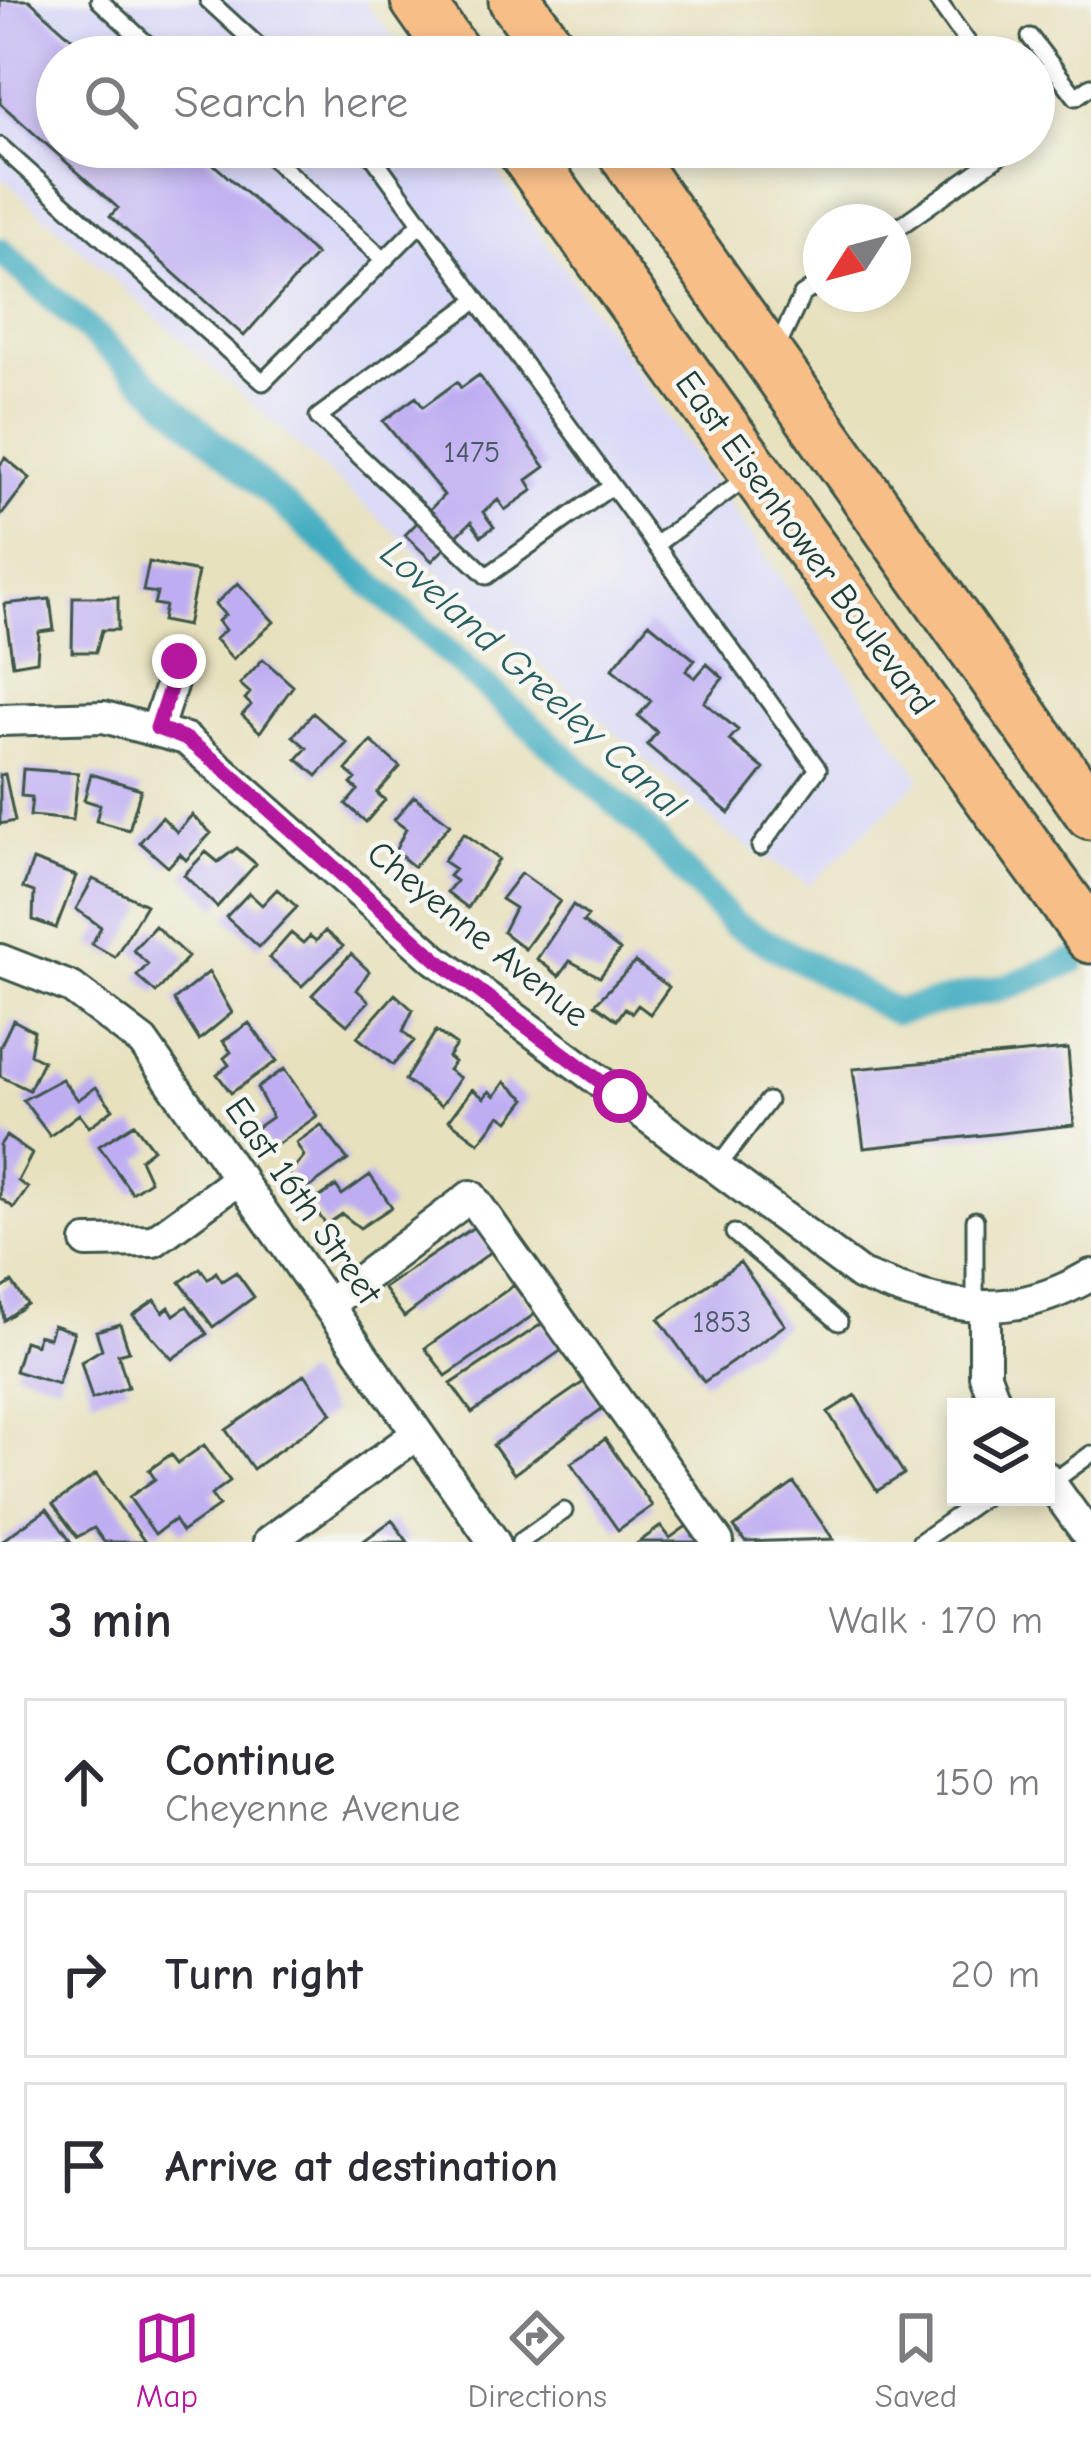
<!DOCTYPE html>
<meta charset="utf-8">
<style>
:root{--surface:#fff;--page:#f2f2f3;--text:#2b2b33;--muted:#7c7c81;--line:#e1e1e2;--accent:#b5179e}
body{margin:0;font-family:"Comic Neue",sans-serif;background:var(--page);color:var(--text)}
.controls{position:absolute;right:36px;bottom:36px;display:grid;overflow:hidden;border-radius:0px;box-shadow:0 6px 18px #0003}
.controls button{width:108px;height:108px;display:grid;place-items:center;padding:0;border:0;border-bottom:3px solid var(--line);background:var(--surface);color:var(--text);font:60px sans-serif}
.compass{position:absolute;left:803px;top:204px;width:108px;height:108px;border-radius:50%;background:var(--surface);box-shadow:0 6px 18px #0003;rotate:234deg}
.stop{position:absolute;width:36px;height:36px;margin:-27px;border:9px solid #b5179e;border-radius:50%;background:#fff}
.stop.end{background:#b5179e;border-color:#fff;box-shadow:0 3px 12px #0008}
.list{margin:0;padding:0;list-style:none}
h2{display:flex;justify-content:space-between;align-items:center;height:156px;margin:0;padding:0 48px;font-size:51px}
h2 small{font-size:39px;font-weight:400;color:var(--muted)}
.list li{display:grid;grid-template-columns:78px 1fr auto;gap:36px;align-items:center;box-sizing:border-box;height:168px;margin:0 24px 24px;padding:0 24px;border:3px solid var(--line);border-radius:0px}
.list b{display:block;font-size:45px;white-space:nowrap}
.list p{margin:0;font-size:39px;white-space:nowrap;color:var(--muted)}
.list em{font-size:39px;font-style:normal;color:var(--muted)}
.icon{flex:none;width:66px;height:66px;fill:none;stroke:currentColor;stroke-width:2;stroke-linecap:round;stroke-linejoin:round}
.map{position:relative;flex:none;width:1091px;height:1542px;overflow:hidden}
.search{position:absolute;background:var(--surface);box-shadow:0 6px 18px #0003;left:36px;right:36px;top:36px;height:132px;display:flex;align-items:center;gap:30px;box-sizing:border-box;padding:0 42px;border-radius:66px;color:var(--muted);font-size:45px}
.sheet{height:732px;background:var(--surface)}
nav{display:flex;justify-content:space-around;align-items:center;box-sizing:border-box;height:168px;border-top:3px solid var(--line);background:var(--surface);font-size:33px;color:var(--muted)}
nav a{display:grid;justify-items:center;gap:6px}
nav .on{color:var(--accent)}
.map>svg:first-child{display:block}
</style>
<div class="map">
<svg width="1091" height="1542" viewBox="0 0 1091 1542">
<rect width="100%" height="100%" fill="#f6f6f2"/>
<filter id="ink" filterUnits="userSpaceOnUse"><feTurbulence type="fractalNoise" baseFrequency=".00833" numOctaves="2"/><feDisplacementMap in="SourceGraphic" scale="24" xChannelSelector="R" yChannelSelector="G"/><feConvolveMatrix kernelMatrix="1 2 1 2 8 2 1 2 1" color-interpolation-filters="sRGB"/></filter>
<filter id="wash" filterUnits="userSpaceOnUse"><feTurbulence type="fractalNoise" baseFrequency=".004" numOctaves="4" result="noise"/><feDisplacementMap in="SourceGraphic" scale="48" xChannelSelector="R" yChannelSelector="G"/><feGaussianBlur stdDeviation="2.7" result="paint"/><feColorMatrix in="noise" values="0 0 0 0 0 0 0 0 0 0 0 0 0 0 0 0 0 1.4 0 .05"/><feComposite in="paint" operator="in"/></filter>
<g filter="url(#wash)">
<rect width="100%" height="100%" fill="#e7e1be"/>
<path fill="#d8d7f8" d="M0 0H363L409 57H57V147H479L921 778 810 885 731 837 0 176Z"/>
<g fill="none" stroke-linecap="round" stroke-linejoin="round">
<path stroke="#41acc0" stroke-width="27" d="M0 251 644 828 733 924 896 1012 1012 985 1073 961"/>
</g>
<g id="blocks">
<path fill="#bfadf2" d="M0 0H29L93 57H57V147H194L316 255 244 336 110 216 118 208 0 103Z
M479 375 545 467 527 480 533 490 505 510 498 500 483 512 494 527 481 536 471 522 432 561 405 535 444 495 383 421 416 397 423 407 457 382 461 388Z
M5 458 30 478 0 517V465Z
M149 562 198 572 187 626 162 621 165 606 154 604 157 593 143 591Z
M238 583 274 622 233 659 215 639 225 630 218 621 225 615 215 604Z
M73 597H118V630H102L96 652H72Z
M50 599 54 630 39 632 37 661 13 665 4 604Z
M649 623 695 660 686 671 695 678 707 664 723 678 704 702 738 730 729 740 764 769 729 813 647 745 657 732 638 716 651 701 612 669Z
M263 659 293 686 260 732 242 715 251 705 245 699 250 693 240 684Z
M313 713 347 743 317 776 297 759 307 748 293 736Z
M371 741 400 767 377 793 385 800 366 822 346 804 358 790 351 784 356 779 346 770Z
M23 769 78 773 73 820 30 816 32 797 21 796Z
M5 774 15 821 0 824V775Z
M91 774 141 789 129 830 96 821 100 805 84 800Z
M414 796 450 824 414 867 395 851 406 829 394 820Z
M192 815 211 833 186 860 180 854 168 867 140 842 162 817 177 832Z
M464 833 499 859 468 908 447 892 456 881 449 876 455 869 443 861Z
M237 848 256 864 217 907 184 875 206 852 218 862Z
M33 860 76 876 56 928 33 920 34 892 23 888Z
M521 873 560 901 525 949 503 932 515 908 501 899Z
M93 879 146 905 115 957 92 944 101 927 76 909Z
M277 889 297 907 259 947 226 917 249 893 262 905Z
M573 905 588 916 583 922 620 950 600 977 570 961 559 976 537 959Z
M155 926 188 957 156 993 137 976 148 964 133 950Z
M325 931 343 946 302 986 269 958 291 933 303 943 310 936 316 941Z
M351 954 369 971 357 990 369 1001 347 1025 312 995Z
M635 962 669 987 650 1014 638 1005 632 1013 625 1008 617 1020 595 1004Z
M209 972 232 1013 199 1040 174 1000Z
M395 994 413 1010 403 1031 414 1041 393 1065 357 1037Z
M13 1020 34 1031 30 1054 43 1061 29 1090 0 1076V1047Z
M249 1023 277 1061 231 1093 217 1074 229 1065 224 1058 231 1052 223 1041Z
M436 1031 456 1045 448 1057 454 1062 448 1070 460 1078 441 1106 405 1080Z
M1068 1049 1074 1125 864 1148 853 1069Z
M284 1069 317 1116 271 1149 256 1128 272 1117 257 1088Z
M62 1079 78 1100 96 1087 113 1109 89 1127 79 1114 50 1136 23 1100Z
M505 1082 526 1099 509 1121 500 1115 479 1143 449 1120 472 1089 484 1098 489 1091 495 1096Z
M134 1124 153 1149 140 1159 150 1181 132 1193 99 1146Z
M321 1125 348 1160 302 1193 289 1174 304 1156 296 1143Z
M6 1136 32 1154 18 1181 28 1188 14 1208 0 1198V1145Z
M370 1175 392 1207 360 1228 342 1214 326 1225 311 1203 336 1186 342 1195Z
M474 1227 491 1252 404 1317 383 1288Z
M740 1262 785 1325 704 1382 659 1319Z
M200 1268 208 1279 216 1272 222 1281 236 1272 254 1297 213 1327 180 1282Z
M12 1282 27 1304 4 1320 0 1290Z
M514 1285 535 1314 446 1376 425 1348Z
M155 1300 163 1312 169 1307 174 1315 187 1306 207 1334 172 1359 133 1315Z
M543 1323 562 1350 472 1413 451 1384Z
M120 1324 129 1351 118 1354 128 1387 92 1399 81 1362 102 1349 96 1331Z
M53 1325 74 1332 58 1384 15 1371 24 1341 36 1345 38 1335 49 1338Z
M305 1374 332 1413 253 1469 226 1430Z
M585 1381 603 1408 514 1474 493 1445Z
M855 1395 904 1474 877 1491 828 1412Z
M605 1439 652 1506 618 1530 571 1463Z
M204 1445 230 1481 211 1495 219 1506 182 1532 174 1520 155 1534 129 1497 155 1479 149 1470 171 1454 178 1463Z
M96 1474 145 1542H104L94 1528 77 1537 53 1504Z
M794 1483 833 1539 745 1542 734 1527Z
M47 1509 71 1542H0Z
M392 1520 408 1542H362Z
M688 1525 700 1542H639L661 1526 670 1538Z"/>
</g>
</g>
<g filter="url(#ink)">
<use href="#blocks" fill-opacity="0" stroke="#3d5649" stroke-width="3"/>
<g fill="none" stroke-linecap="round" stroke-linejoin="round">
<defs>
<path id="service" d="M99 0 161 57
M208 0 270 57
M937 0 978 57
M1030 37 1076 97 1091 86
M0 146 263 382 421 223
M260 147 382 258
M366 147 818 769 760 847
M893 231 1012 147
M477 300 318 417 487 576 612 486
M775 352 802 295 821 282
M655 545 750 475
M717 1168 768 1101
M975 1220V1307
M734 1233 839 1322
M1051 1483 1091 1454
M520 1542 564 1511
M920 1542 984 1497"/>
<path id="minor" d="M0 720 104 717 186 739 435 959 861 1275C946 1308 1008 1324 1091 1275
M157 728 179 661
M0 960 72 988 143 1042 494 1542
M87 1242 154 1241 240 1178
M329 1304 471 1196 718 1542
M985 1308V1375L997 1407
M1046 1477 1091 1539
M269 1542 417 1434"/>
<path id="trunk" d="M417 0 457 57
M515 0 556 57
M521 147 1091 937
M620 147 1091 813"/>
</defs>
<use href="#service" stroke="#3d5649" stroke-width="21"/>
<use href="#minor" stroke="#3d5649" stroke-width="36"/>
<use href="#trunk" stroke="#3d5649" stroke-width="57"/>
<use href="#service" stroke="#fff" stroke-width="15"/>
<use href="#minor" stroke="#fff" stroke-width="30"/>
<use href="#trunk" stroke="#f7be88" stroke-width="51"/>
</g>
</g>
<g fill="none" stroke-linecap="round" stroke-linejoin="round" filter="url(#ink)">
<path stroke="#b5179e" stroke-width="15" d="M179 661 157 728 186 739 220 765 436 959 620 1096"/>
</g>
<g text-anchor="middle" dominant-baseline="central" stroke-width="9" stroke-linejoin="round" paint-order="stroke">
<g font-size="30" fill="#475964">
<text x="472" y="452">1475</text>
<text x="722" y="1322">1853</text>
</g>
<g font-size="36" fill="#1f3d34" stroke="#f6f6f2">
<text transform="translate(805 543) rotate(54)">East Eisenhower Boulevard</text>
<text transform="translate(478 934) rotate(39)">Cheyenne Avenue</text>
<text transform="translate(303 1201) rotate(55)">East 16th Street</text>
</g>
<g font-size="39" font-style="italic" fill="#295e5e" stroke="#f6f6f2">
<text transform="translate(533 679) rotate(42)">Loveland Greeley Canal</text>
</g>
</g>
</svg>
<div class="controls">
<button><svg class="icon" aria-label="layers" viewBox="0 0 24 24"><path d="M12 4l9 5-9 5-9-5zM3 14l9 5 9-5"/></svg></button>
</div>
<svg class="compass" viewBox="-18 -18 36 36"><path d="M0-13l5 13h-10z" fill="#e53935"/><path d="M0 13l5-13h-10z" fill="#7c7c81"/></svg>
<div class="stop" style="left:620px;top:1096px"></div>
<div class="stop end" style="left:179px;top:661px"></div>
<div class="search"><svg class="icon" aria-label="search" viewBox="0 0 24 24"><circle cx="10" cy="10" r="6"/><path d="M15 15l6 6"/></svg>Search here</div>
</div>
<section class="sheet">
<h2>3 min<small>Walk · 170 m</small></h2>
<ul class="list">
<li><svg class="icon" aria-label="ahead" viewBox="0 0 24 24"><path d="M12 20V5M6 11l6-6 6 6"/></svg><div><b>Continue</b><p>Cheyenne Avenue</p></div><em>150 m</em></li>
<li><svg class="icon" aria-label="right" viewBox="0 0 24 24"><path d="M7 20v-9h11M14 6l5 5-5 5"/></svg><div><b>Turn right</b></div><em>20 m</em></li>
<li><svg class="icon" aria-label="arrive" viewBox="0 0 24 24"><path d="M6 21V4h12l-3 4 3 4H6"/></svg><div><b>Arrive at destination</b></div></li>
</ul>
</section>
<nav>
<a class="on"><svg class="icon" aria-label="map" viewBox="0 0 24 24"><path d="M3 6l6-2 6 2 6-2v14l-6 2-6-2-6 2zM9 4v14M15 6v14"/></svg>Map</a>
<a><svg class="icon" aria-label="directions" viewBox="0 0 24 24"><path d="M12 3l9 9-9 9-9-9zM9 14v-3h6M13 9l2 2-2 2"/></svg>Directions</a>
<a><svg class="icon" aria-label="saved" viewBox="0 0 24 24"><path d="M7 4h10v16l-5-4-5 4z"/></svg>Saved</a>
</nav>
